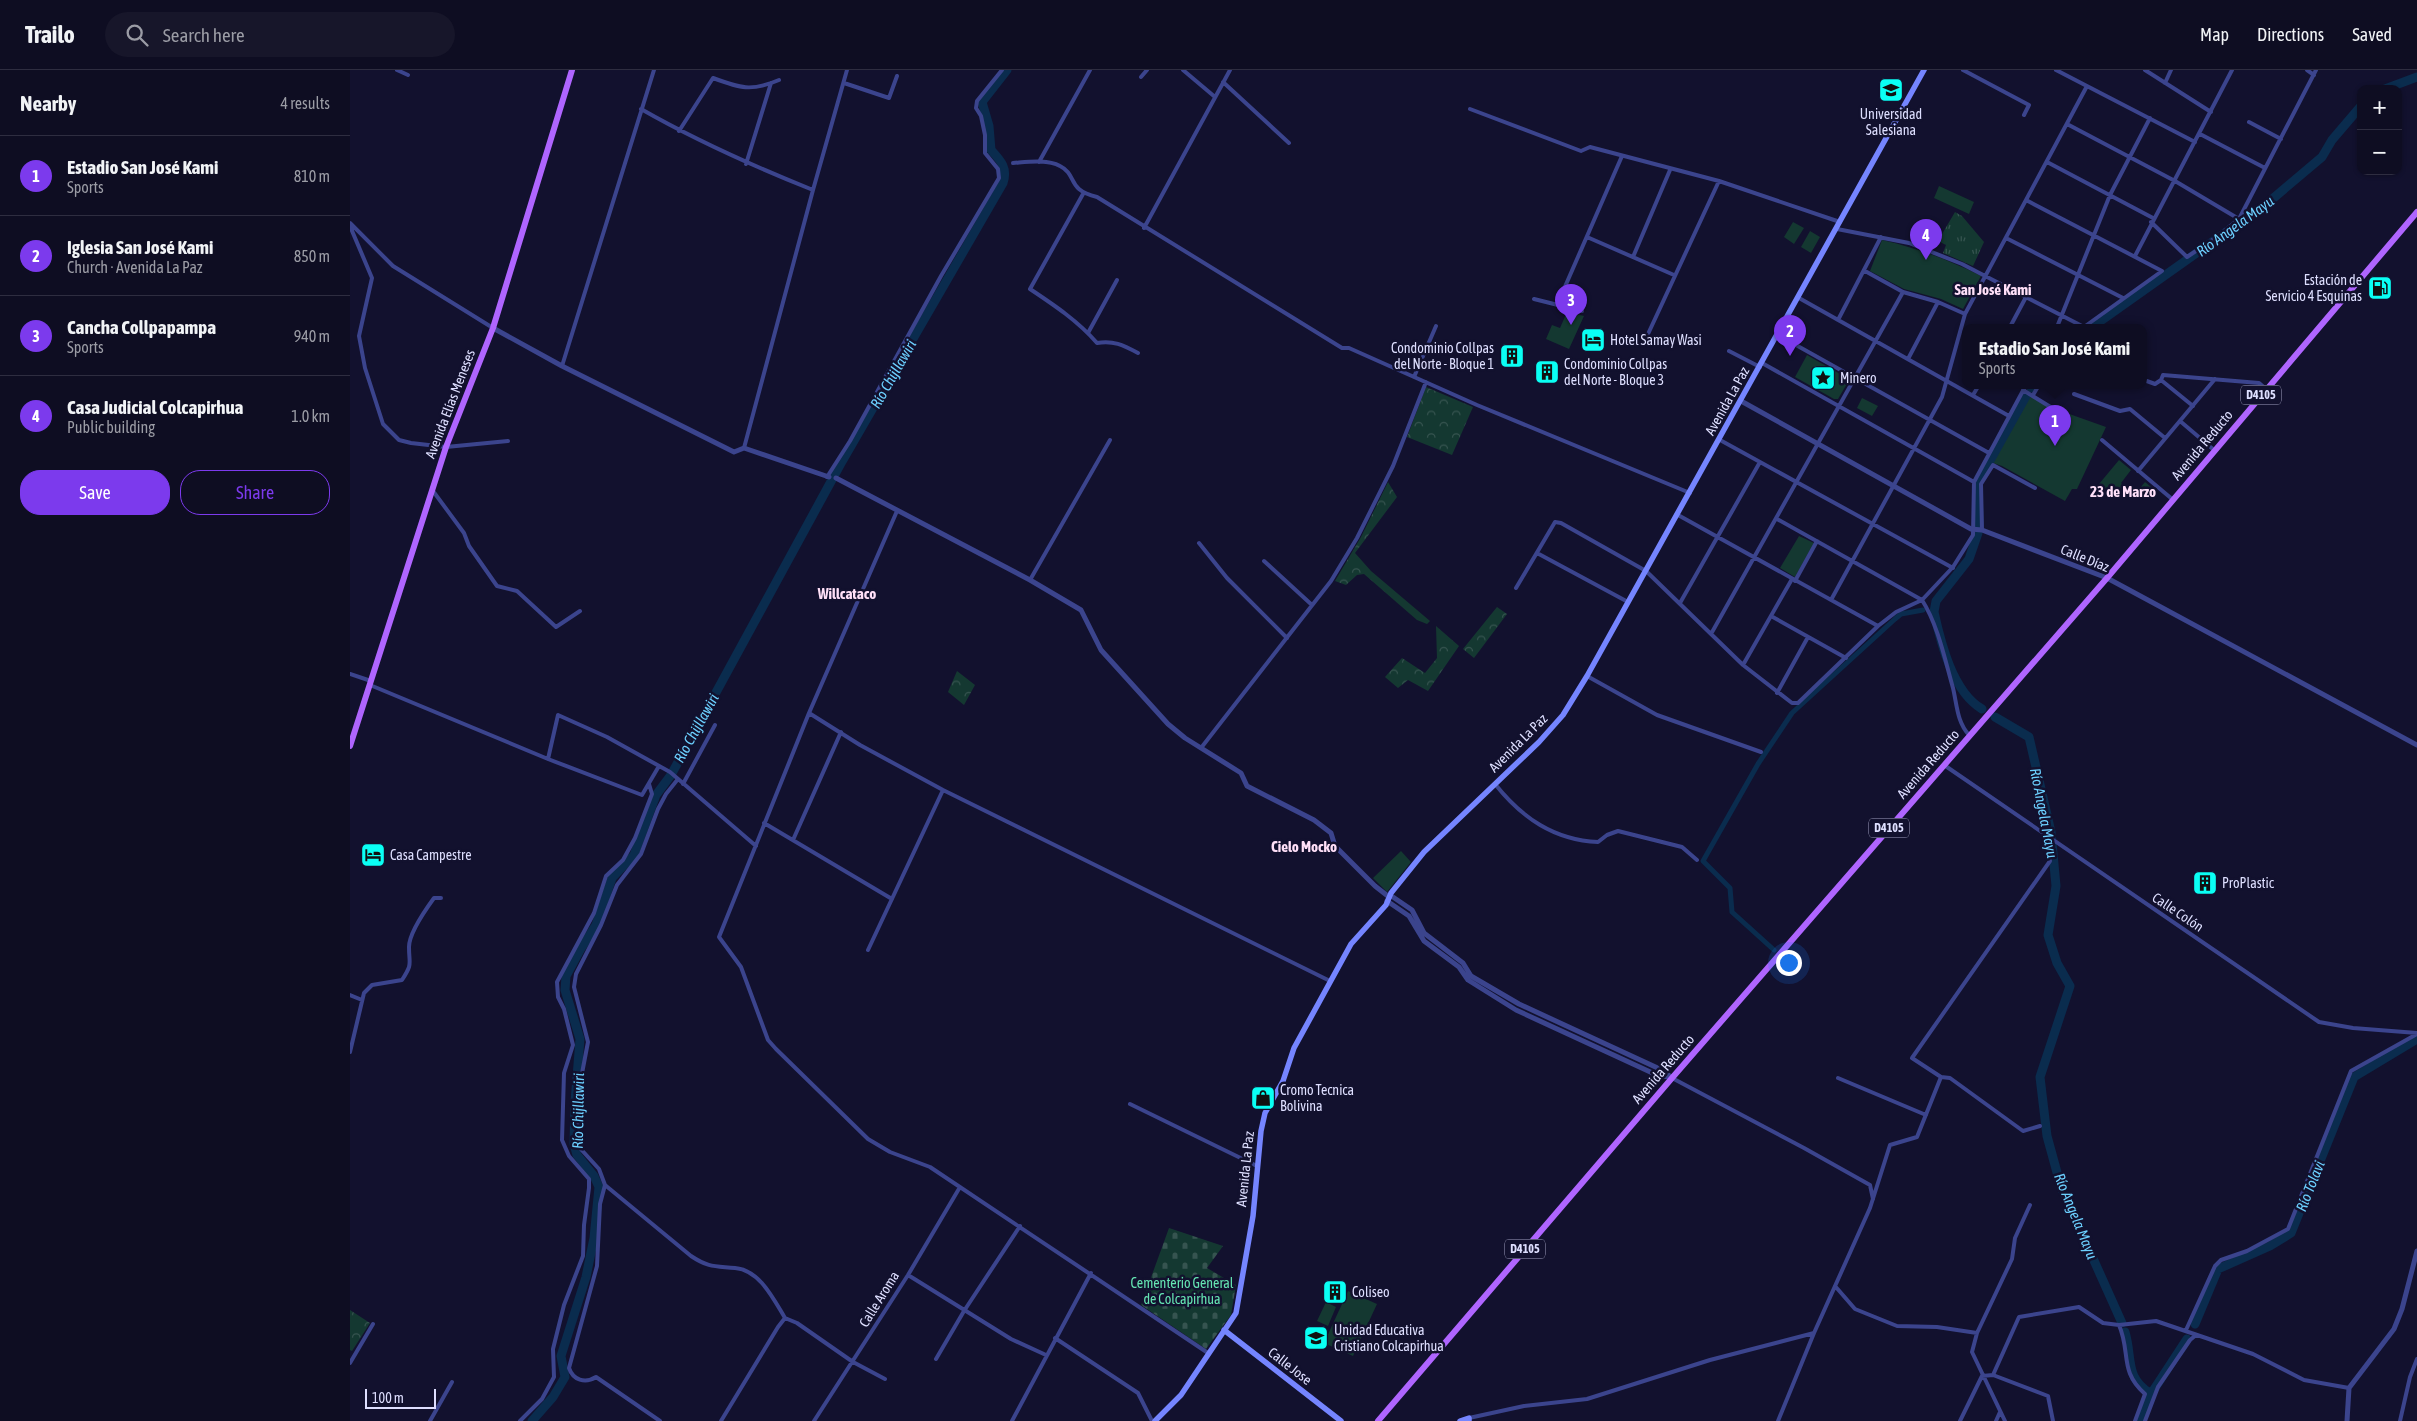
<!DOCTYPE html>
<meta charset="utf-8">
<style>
:root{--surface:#0e0d22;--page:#17162a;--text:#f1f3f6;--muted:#9b9ca5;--line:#2e2d40;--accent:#7c3aed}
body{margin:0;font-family:"Asap Condensed",sans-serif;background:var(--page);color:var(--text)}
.controls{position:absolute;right:15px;top:15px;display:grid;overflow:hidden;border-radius:10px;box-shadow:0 1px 4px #0004}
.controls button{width:45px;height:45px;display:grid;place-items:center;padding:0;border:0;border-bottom:1px solid var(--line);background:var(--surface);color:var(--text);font:25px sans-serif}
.scale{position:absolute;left:15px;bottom:12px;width:71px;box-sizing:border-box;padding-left:5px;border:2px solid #dedfff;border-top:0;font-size:14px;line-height:18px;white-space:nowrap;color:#dedfff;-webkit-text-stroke:4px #12112e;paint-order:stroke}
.you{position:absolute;left:1438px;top:892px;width:18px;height:18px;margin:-12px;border:4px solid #fff;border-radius:50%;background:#1a73e8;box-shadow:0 0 0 8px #1a73e833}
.badge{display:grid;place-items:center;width:32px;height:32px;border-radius:50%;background:var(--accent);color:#fff;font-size:16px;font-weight:700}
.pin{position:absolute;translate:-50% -41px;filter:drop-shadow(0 1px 2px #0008)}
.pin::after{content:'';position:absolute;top:26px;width:18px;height:15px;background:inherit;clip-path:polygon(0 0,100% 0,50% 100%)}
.popup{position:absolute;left:1612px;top:254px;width:185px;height:65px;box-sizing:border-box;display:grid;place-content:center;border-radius:10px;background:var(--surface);filter:drop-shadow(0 1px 4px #0005);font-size:16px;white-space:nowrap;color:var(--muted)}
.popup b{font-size:19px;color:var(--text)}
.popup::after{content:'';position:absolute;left:50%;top:100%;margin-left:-10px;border:10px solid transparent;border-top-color:var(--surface)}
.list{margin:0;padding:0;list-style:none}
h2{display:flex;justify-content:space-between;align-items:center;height:65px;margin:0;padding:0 20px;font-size:21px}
h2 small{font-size:16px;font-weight:400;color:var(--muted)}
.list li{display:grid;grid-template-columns:32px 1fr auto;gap:15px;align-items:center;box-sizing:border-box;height:80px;padding:0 20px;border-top:1px solid var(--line)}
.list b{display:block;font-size:19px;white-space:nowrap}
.list p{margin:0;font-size:16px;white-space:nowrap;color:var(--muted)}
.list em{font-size:16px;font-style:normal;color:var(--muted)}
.actions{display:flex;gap:10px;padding:15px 20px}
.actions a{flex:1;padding:11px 0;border:1px solid var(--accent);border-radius:20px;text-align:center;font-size:18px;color:var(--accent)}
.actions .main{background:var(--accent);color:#fff}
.icon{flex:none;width:28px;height:28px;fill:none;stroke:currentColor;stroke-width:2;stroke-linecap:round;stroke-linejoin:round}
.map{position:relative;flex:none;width:2067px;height:1351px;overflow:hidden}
header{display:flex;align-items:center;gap:30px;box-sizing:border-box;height:70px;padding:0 25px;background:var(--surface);border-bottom:1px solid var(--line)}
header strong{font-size:24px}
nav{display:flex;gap:28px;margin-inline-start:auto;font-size:18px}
.search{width:350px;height:45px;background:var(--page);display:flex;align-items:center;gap:12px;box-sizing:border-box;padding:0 18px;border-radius:28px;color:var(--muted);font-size:19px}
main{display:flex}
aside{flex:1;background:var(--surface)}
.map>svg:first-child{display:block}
</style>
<header>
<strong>Trailo</strong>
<div class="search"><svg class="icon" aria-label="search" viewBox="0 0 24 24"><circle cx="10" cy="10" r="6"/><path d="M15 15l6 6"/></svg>Search here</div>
<nav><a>Map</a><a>Directions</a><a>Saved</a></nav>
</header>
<main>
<aside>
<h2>Nearby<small>4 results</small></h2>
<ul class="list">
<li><span class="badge">1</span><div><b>Estadio San José Kami</b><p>Sports</p></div><em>810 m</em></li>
<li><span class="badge">2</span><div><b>Iglesia San José Kami</b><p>Church · Avenida La Paz</p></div><em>850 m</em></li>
<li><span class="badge">3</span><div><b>Cancha Collpapampa</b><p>Sports</p></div><em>940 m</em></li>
<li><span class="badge">4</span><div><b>Casa Judicial Colcapirhua</b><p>Public building</p></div><em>1.0 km</em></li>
</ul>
<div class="actions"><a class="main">Save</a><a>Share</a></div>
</aside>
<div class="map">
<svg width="2067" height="1351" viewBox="0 0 2067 1351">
<defs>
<pattern id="grass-tufts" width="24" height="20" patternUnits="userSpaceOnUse" patternTransform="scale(1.25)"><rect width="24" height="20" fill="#143831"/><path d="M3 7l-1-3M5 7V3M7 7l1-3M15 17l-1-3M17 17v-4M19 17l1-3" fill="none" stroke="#365450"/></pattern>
<pattern id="forest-crowns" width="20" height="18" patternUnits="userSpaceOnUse" patternTransform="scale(1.25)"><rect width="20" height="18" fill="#143831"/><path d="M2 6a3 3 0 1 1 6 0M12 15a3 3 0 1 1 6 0" fill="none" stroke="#365450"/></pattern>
<pattern id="cemetery-stones" width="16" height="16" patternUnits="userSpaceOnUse" patternTransform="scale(1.25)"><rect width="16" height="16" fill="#143831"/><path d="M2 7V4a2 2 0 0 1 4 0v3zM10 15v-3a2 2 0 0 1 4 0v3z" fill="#365450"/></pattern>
</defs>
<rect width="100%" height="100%" fill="#12112e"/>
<path fill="url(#grass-tufts)" d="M1605 142 1612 146 1634 172 1623 196 1593 183 1596 175 1588 171Z"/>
<path fill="url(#forest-crowns)" d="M1076 317 1123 337 1102 385 1057 367Z
M1038 412 1047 427 1005 483 1021 501 1080 551 1077 554 1067 550 1014 504 1007 505 996 515 985 511 1011 467Z
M1147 537 1157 544 1124 588 1113 579Z
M1086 556 1109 576 1078 621 1058 610 1048 618 1035 607 1052 588 1075 603 1087 588Z
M607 601 625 615 614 635 598 622Z
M0 1240 20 1253 2 1281 0 1280Z"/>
<path fill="url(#cemetery-stones)" d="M819 1158 873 1176 857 1198 886 1215 881 1245 856 1279 791 1235Z"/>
<path fill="#143831" d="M1589 116 1624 132 1619 144 1584 128Z
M1443 152 1454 158 1444 174 1434 167Z
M1460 161 1470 167 1461 183 1451 177Z
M1532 170C1567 178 1599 190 1631 206L1613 239 1591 229 1554 219 1520 201Z
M1217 242 1234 246 1219 279 1196 269 1202 255 1210 258Z
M1457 285 1497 308 1498 312 1488 329H1484L1445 307Z
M1674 322 1710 344 1711 341 1756 357 1727 419H1722L1715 431 1652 396 1643 393 1639 396 1635 395Z
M1512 328 1528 336 1522 346 1507 338Z
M1769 390 1781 400 1771 413 1784 425 1795 412 1801 417 1791 428 1770 427 1744 420Z
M1449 466 1464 473 1445 507 1430 498Z
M1051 781 1061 792 1037 822 1023 808Z
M983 1210 995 1216 987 1233 975 1228Z
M998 1221 1027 1234 1003 1286 974 1273Z
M976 1232 986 1237 978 1256 967 1251Z"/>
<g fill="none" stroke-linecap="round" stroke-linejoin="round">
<path stroke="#0a2c4e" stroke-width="5" d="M1424 880 1382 842 1380 818 1353 791 1408 694 1442 643 1545 549 1551 544 1573 540"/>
<path stroke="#0a2c4e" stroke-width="9" d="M2035 19 2067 7
M1742 257 1920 131 1972 87 1982 70 2011 36
M1681 318 1683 315
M1629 455 1628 412 1676 326
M1628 463 1619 489 1586 531 1584 542C1591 574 1603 622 1632 639
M1645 647 1679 667 1701 762 1706 816 1698 865 1707 893 1720 916 1690 1007 1697 1066 1711 1117 1772 1253
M1845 1254 1868 1199 1920 1176 1941 1163 2004 1007 2067 969
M1775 1262C1783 1289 1774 1307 1801 1324
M182 1351 203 1327 215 1307 211 1286 236 1207 244 1168 249 1117 244 1106 227 1085 224 1074 225 1032 230 969 215 920 216 906 230 880 246 855 262 808 284 785 306 725 321 705 490 395 653 113C658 98 651 91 641 80L639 56 632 32 657 0
M1791 1351 1801 1324 1837 1269"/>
<path stroke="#3b448d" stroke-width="4" d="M47 0 58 5
M833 0 865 27
M1613 0 1679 35 1674 45
M1706 0 1845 72
M1795 0 1861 42
M1957 0 1964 5
M791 7 797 0
M873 12 939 73
M494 13 539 28 547 6
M1815 13 1821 0
M291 39C347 71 403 96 463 120
M1120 39 1231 81 1240 77 1369 111 1490 152
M1899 52 1931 69
M1717 54 1825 111 1889 149
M329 61 363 8C390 18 401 22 429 10
M1850 64 1915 98
M689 92 740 0
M1697 92 1803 148
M663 93C677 92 697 89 710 96 728 105 716 120 747 127L992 278H999L1127 335 1340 423
M396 94 421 13
M733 124 680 219C704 235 728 251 747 273 763 270 773 275 788 283
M1801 152 1837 187 1864 169 1889 149 1966 0
M0 153 43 196 143 258
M0 156 22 208 9 266 15 298 33 354 49 370 61 373 96 377 158 371
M794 158 880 0
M1487 159 1559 173 1612 194 1734 257 1812 201 1676 130
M1237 167 1324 205
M1656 168 1773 228
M1785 186 1882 0
M1283 187 1320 100
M1515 201 1553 222 1588 232 1615 244
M1449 228 1659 346
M1184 229 1232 241
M1207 235 1272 86
M1488 250 1531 167
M1660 257 1676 227
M1707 257 1760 125 1800 48
M738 263 767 210
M1298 264 1369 111
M1428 265 1639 383
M1379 281 1410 297
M1558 289 1588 232
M1412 293 1624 412
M212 296 304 0
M1064 307 1086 256
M1794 310 1805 314 1811 310 1843 336
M1811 310 1813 305 1909 313 1916 319
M1673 320 1707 341
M1724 324 1770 341 1780 339 1815 368
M1623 325 1629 315
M1683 325 1689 315
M1830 351 1864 380
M1370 370 1603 498
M1752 370 1822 429
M394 378 463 120 497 0
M1788 401 1865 309
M477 407 500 371 591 206 649 108 648 99 635 83V65L631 46 626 38 627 31 652 0
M83 421 114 463 119 476 147 516 167 521 206 557 230 541
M547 441 459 643 369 867 391 897 418 970 426 979 518 1069 540 1082 580 1097 858 1283
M1328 445 1528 556
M1427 449 1572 530C1588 555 1595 590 1603 618 1607 635 1607 652 1619 665
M1632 460 1631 414 1643 395 1685 418
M849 473 877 508 937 568
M1187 483 1278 532
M914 491 962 535
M680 510 760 370
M1445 511 1467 471
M1166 518 1205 452 1211 453 1296 501 1393 595 1442 633H1448L1528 556 1546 542 1572 530 1603 497 1623 465 1624 412 1676 315
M1481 530 1592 327 1615 244 1737 16
M1330 533 1410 392
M1421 546 1496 588
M1361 564 1553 222
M1393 595 1442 509
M0 604 21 611
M1237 606 1307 645 1411 682
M20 615 198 689 292 725 309 696
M1427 623 1458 567
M459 643 510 675 593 720 980 911
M851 678 981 511 1007 468 1043 396 1076 312
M198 689 208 645 257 667 320 702 406 776
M1594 695 1969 952 2003 958 2067 963
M333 714 365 655
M1145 714C1172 748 1204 770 1248 772L1257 765 1268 761 1332 777 1347 790
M414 753 542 829
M443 770 491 662
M518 880 593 720
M0 925 12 930
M0 982 14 923 22 915 52 910C63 893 59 895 59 877 59 864 76 839 84 828H91
M1322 1008 1454 1078 1520 1115 1523 1129
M1488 1008 1576 1045
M780 1034 907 1096
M1690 1056 1673 1061 1600 1008 1591 1007 1562 988 1700 791 1697 766
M255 1115 341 1186C359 1198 365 1196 385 1198 410 1200 424 1230 435 1248L447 1253 503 1292 535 1309
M558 1205 661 1269 696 1285
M1485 1216 1505 1239 1547 1256 1587 1257 1627 1263
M1769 1255C1781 1283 1769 1301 1795 1324L1785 1351
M1836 1260 1865 1196 1871 1190 1897 1181 1938 1159 2001 1001 2067 964
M705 1268 788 1323 802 1351
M586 1289 614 1241 670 1156
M0 1293 23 1254
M1643 1305 1669 1247 1729 1237 1753 1253 1769 1255 1806 1251 1903 1284 1954 1310 1999 1318
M1632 1306 1643 1305 1698 1326 1703 1351
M1119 1348 1174 1336 1237 1329 1360 1290 1464 1263 1520 1138 1540 1075 1567 1067 1591 1007
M80 1351 102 1312
M170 1351 192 1329 204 1307 203 1279 214 1235 233 1186 234 1155 239 1118V1109L219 1086 212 1070 214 1003 223 975 214 939 208 927 207 912 244 843 256 806 273 790 285 768 302 724 299 714
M310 1351 246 1307C235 1314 223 1310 219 1298L247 1196 250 1134 255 1115 249 1099 228 1076 229 1019 238 972 224 917 226 904 251 855 267 815 291 784 308 739 316 724 328 709
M371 1351 428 1257 435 1248
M464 1351 558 1205 610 1117
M662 1351 741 1203
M1428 1351 1464 1263
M1610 1351 1632 1306
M1646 1351 1650 1342
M1655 1351 1622 1282 1627 1263 1662 1189 1665 1168 1680 1135
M1795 1351 1808 1317 1840 1270 1846 1265
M2050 1351 2060 1307 2067 1289"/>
<path stroke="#3b448d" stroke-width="5" d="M143 258 212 296 384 382 394 378 479 407
M1391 331 1621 459 1632 460 1757 508 2067 675
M486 408 680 510 731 540 751 580 818 654 835 668 891 703 897 716 964 750 981 763 985 776 1025 816 1039 827
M1040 825 1062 840 1074 863 1113 893 1121 906 1169 934 1312 1000 1322 1008
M1037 831 1059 846 1074 871 1109 897 1118 910 1166 940 1309 1006 1322 1007
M1997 1351 1999 1318 2044 1259 2052 1239 2067 1181"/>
<path stroke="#7585ff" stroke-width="5.5" d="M874 1260 991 1351
M805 1351 831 1325 886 1243 903 1146 911 1061 915 1043 933 1011 944 978 1001 874 1036 835 1041 823 1074 782 1189 672 1213 645 1237 606 1574 0
M1110 1351 1119 1348V1351"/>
<path stroke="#af65ff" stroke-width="6" d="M0 676 96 377 143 258 222 0
M1028 1351 1322 1008 1757 508 2067 142"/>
</g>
<defs>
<symbol id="university-square" viewBox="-11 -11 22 22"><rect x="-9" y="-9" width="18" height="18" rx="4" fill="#0afff4" stroke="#12112e"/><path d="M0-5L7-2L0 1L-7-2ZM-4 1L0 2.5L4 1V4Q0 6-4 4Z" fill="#111"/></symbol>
<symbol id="fuel-square" viewBox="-11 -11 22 22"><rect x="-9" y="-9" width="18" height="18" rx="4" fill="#0afff4" stroke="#12112e"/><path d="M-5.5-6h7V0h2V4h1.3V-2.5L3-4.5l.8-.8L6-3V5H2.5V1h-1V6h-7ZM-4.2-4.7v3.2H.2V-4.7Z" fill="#111"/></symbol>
<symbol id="hotel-square" viewBox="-11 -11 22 22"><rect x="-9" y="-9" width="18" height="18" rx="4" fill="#0afff4" stroke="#12112e"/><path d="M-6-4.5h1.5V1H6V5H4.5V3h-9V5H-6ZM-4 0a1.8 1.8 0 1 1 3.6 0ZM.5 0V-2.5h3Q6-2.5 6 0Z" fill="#111"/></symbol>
<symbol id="building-square" viewBox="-11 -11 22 22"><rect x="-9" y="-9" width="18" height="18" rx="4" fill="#0afff4" stroke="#12112e"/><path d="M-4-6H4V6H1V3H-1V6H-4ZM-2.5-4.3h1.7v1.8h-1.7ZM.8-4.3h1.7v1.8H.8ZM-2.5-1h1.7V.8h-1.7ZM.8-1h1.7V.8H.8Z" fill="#111"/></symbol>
<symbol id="sight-square" viewBox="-11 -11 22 22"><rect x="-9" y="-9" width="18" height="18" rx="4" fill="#0afff4" stroke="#12112e"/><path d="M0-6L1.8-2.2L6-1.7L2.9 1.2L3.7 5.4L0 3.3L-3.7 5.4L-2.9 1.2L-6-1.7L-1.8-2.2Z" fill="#111"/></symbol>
<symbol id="shop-square" viewBox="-11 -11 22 22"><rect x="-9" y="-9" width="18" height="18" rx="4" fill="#0afff4" stroke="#12112e"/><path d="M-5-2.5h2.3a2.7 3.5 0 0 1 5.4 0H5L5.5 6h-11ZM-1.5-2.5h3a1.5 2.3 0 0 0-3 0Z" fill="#111"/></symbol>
<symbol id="school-square" viewBox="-11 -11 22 22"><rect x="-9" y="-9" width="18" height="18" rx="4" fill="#0afff4" stroke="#12112e"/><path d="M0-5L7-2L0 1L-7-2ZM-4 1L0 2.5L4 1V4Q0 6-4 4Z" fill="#111"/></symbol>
</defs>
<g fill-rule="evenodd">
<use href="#university-square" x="1527" y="6" width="28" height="28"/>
<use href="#fuel-square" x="2016" y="204" width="28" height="28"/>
<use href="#hotel-square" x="1229" y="256" width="28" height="28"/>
<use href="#building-square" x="1148" y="272" width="28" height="28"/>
<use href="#building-square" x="1183" y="288" width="28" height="28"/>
<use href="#sight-square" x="1459" y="294" width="28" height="28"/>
<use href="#hotel-square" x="9" y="771" width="28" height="28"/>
<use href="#building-square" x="1841" y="799" width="28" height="28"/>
<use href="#shop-square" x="899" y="1014" width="28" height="28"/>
<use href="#building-square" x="971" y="1208" width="28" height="28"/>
<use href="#school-square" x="952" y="1254" width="28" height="28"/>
</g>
<g text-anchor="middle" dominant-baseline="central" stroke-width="5" stroke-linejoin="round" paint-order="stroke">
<g fill="#12112e" stroke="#a1a1c0" stroke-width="1">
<rect x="1891" y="315.5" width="40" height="19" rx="4"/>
<rect x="1519" y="748.5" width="40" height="19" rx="4"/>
<rect x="1155" y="1169.5" width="40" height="19" rx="4"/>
</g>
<g font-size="12" font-weight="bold" fill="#dedfff">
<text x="1911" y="325">D4105</text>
<text x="1539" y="758">D4105</text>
<text x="1175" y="1179">D4105</text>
</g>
<g font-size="14" fill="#dedfff" stroke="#12112e" text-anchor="start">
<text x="1541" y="44" text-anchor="middle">Universidad<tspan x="1541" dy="16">Salesiana</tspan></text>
<text x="2012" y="210" text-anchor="end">Estación de<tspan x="2012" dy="16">Servicio 4 Esquinas</tspan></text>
<text x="1260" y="270">Hotel Samay Wasi</text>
<text x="1144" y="278" text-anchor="end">Condominio Collpas<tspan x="1144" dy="16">del Norte - Bloque 1</tspan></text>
<text x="1214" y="294">Condominio Collpas<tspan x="1214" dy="16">del Norte - Bloque 3</tspan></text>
<text x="1490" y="308">Minero</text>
<text x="40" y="785">Casa Campestre</text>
<text x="1872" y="813">ProPlastic</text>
<text x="930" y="1020">Cromo Tecnica<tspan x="930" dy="16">Bolivina</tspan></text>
<text x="1002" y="1222">Coliseo</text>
<text x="984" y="1260">Unidad Educativa<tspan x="984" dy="16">Cristiano Colcapirhua</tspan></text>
</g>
<g font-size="14" fill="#dedfff" stroke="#12112e">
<text transform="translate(1377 331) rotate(-61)">Avenida La Paz</text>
<text transform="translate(100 334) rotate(-69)">Avenida Elías Meneses</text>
<text transform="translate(1852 375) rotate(-50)">Avenida Reducto</text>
<text transform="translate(1735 488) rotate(22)">Calle Díaz</text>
<text transform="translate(1168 673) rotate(-45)">Avenida La Paz</text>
<text transform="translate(1578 694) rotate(-49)">Avenida Reducto</text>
<text transform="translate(1828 842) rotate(34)">Calle Colón</text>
<text transform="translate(1313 999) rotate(-49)">Avenida Reducto</text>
<text transform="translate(895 1099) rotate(-84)">Avenida La Paz</text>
<text transform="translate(529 1229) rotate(-58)">Calle Aroma</text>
<text transform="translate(940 1296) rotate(38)">Calle Jose</text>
</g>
<g font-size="14" fill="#65e4b2" stroke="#12112e">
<text x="832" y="1213">Cementerio General<tspan x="832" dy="16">de Colcapirhua</tspan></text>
</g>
<g font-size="15" font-style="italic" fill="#6cd0ff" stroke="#12112e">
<text transform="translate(1885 156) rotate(-36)">Río Angela Mayu</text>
<text transform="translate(543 304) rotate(-60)">Río Chijllawiri</text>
<text transform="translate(346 658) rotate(-61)">Río Chijllawiri</text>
<text transform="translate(1694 743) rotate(79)">Río Angela Mayu</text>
<text transform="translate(228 1041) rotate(-89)">Río Chijllawiri</text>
<text transform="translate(1960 1116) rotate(-68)">Río Tolavi</text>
<text transform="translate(1726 1146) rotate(68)">Río Angela Mayu</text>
</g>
<g font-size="15" font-weight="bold" fill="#ffe0f8" stroke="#12112e">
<text x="1643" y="219">San José Kami</text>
<text x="1773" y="421">23 de Marzo</text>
<text x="497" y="523">Willcataco</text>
<text x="954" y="776">Cielo Mocko</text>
</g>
</g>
</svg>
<div class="controls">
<button>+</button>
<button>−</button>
</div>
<div class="scale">100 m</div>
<div class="you"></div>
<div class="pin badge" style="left:1705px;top:376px">1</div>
<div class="popup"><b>Estadio San José Kami</b>Sports</div>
<div class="pin badge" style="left:1440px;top:286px">2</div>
<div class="pin badge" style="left:1221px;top:255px">3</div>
<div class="pin badge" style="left:1576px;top:190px">4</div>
</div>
</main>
